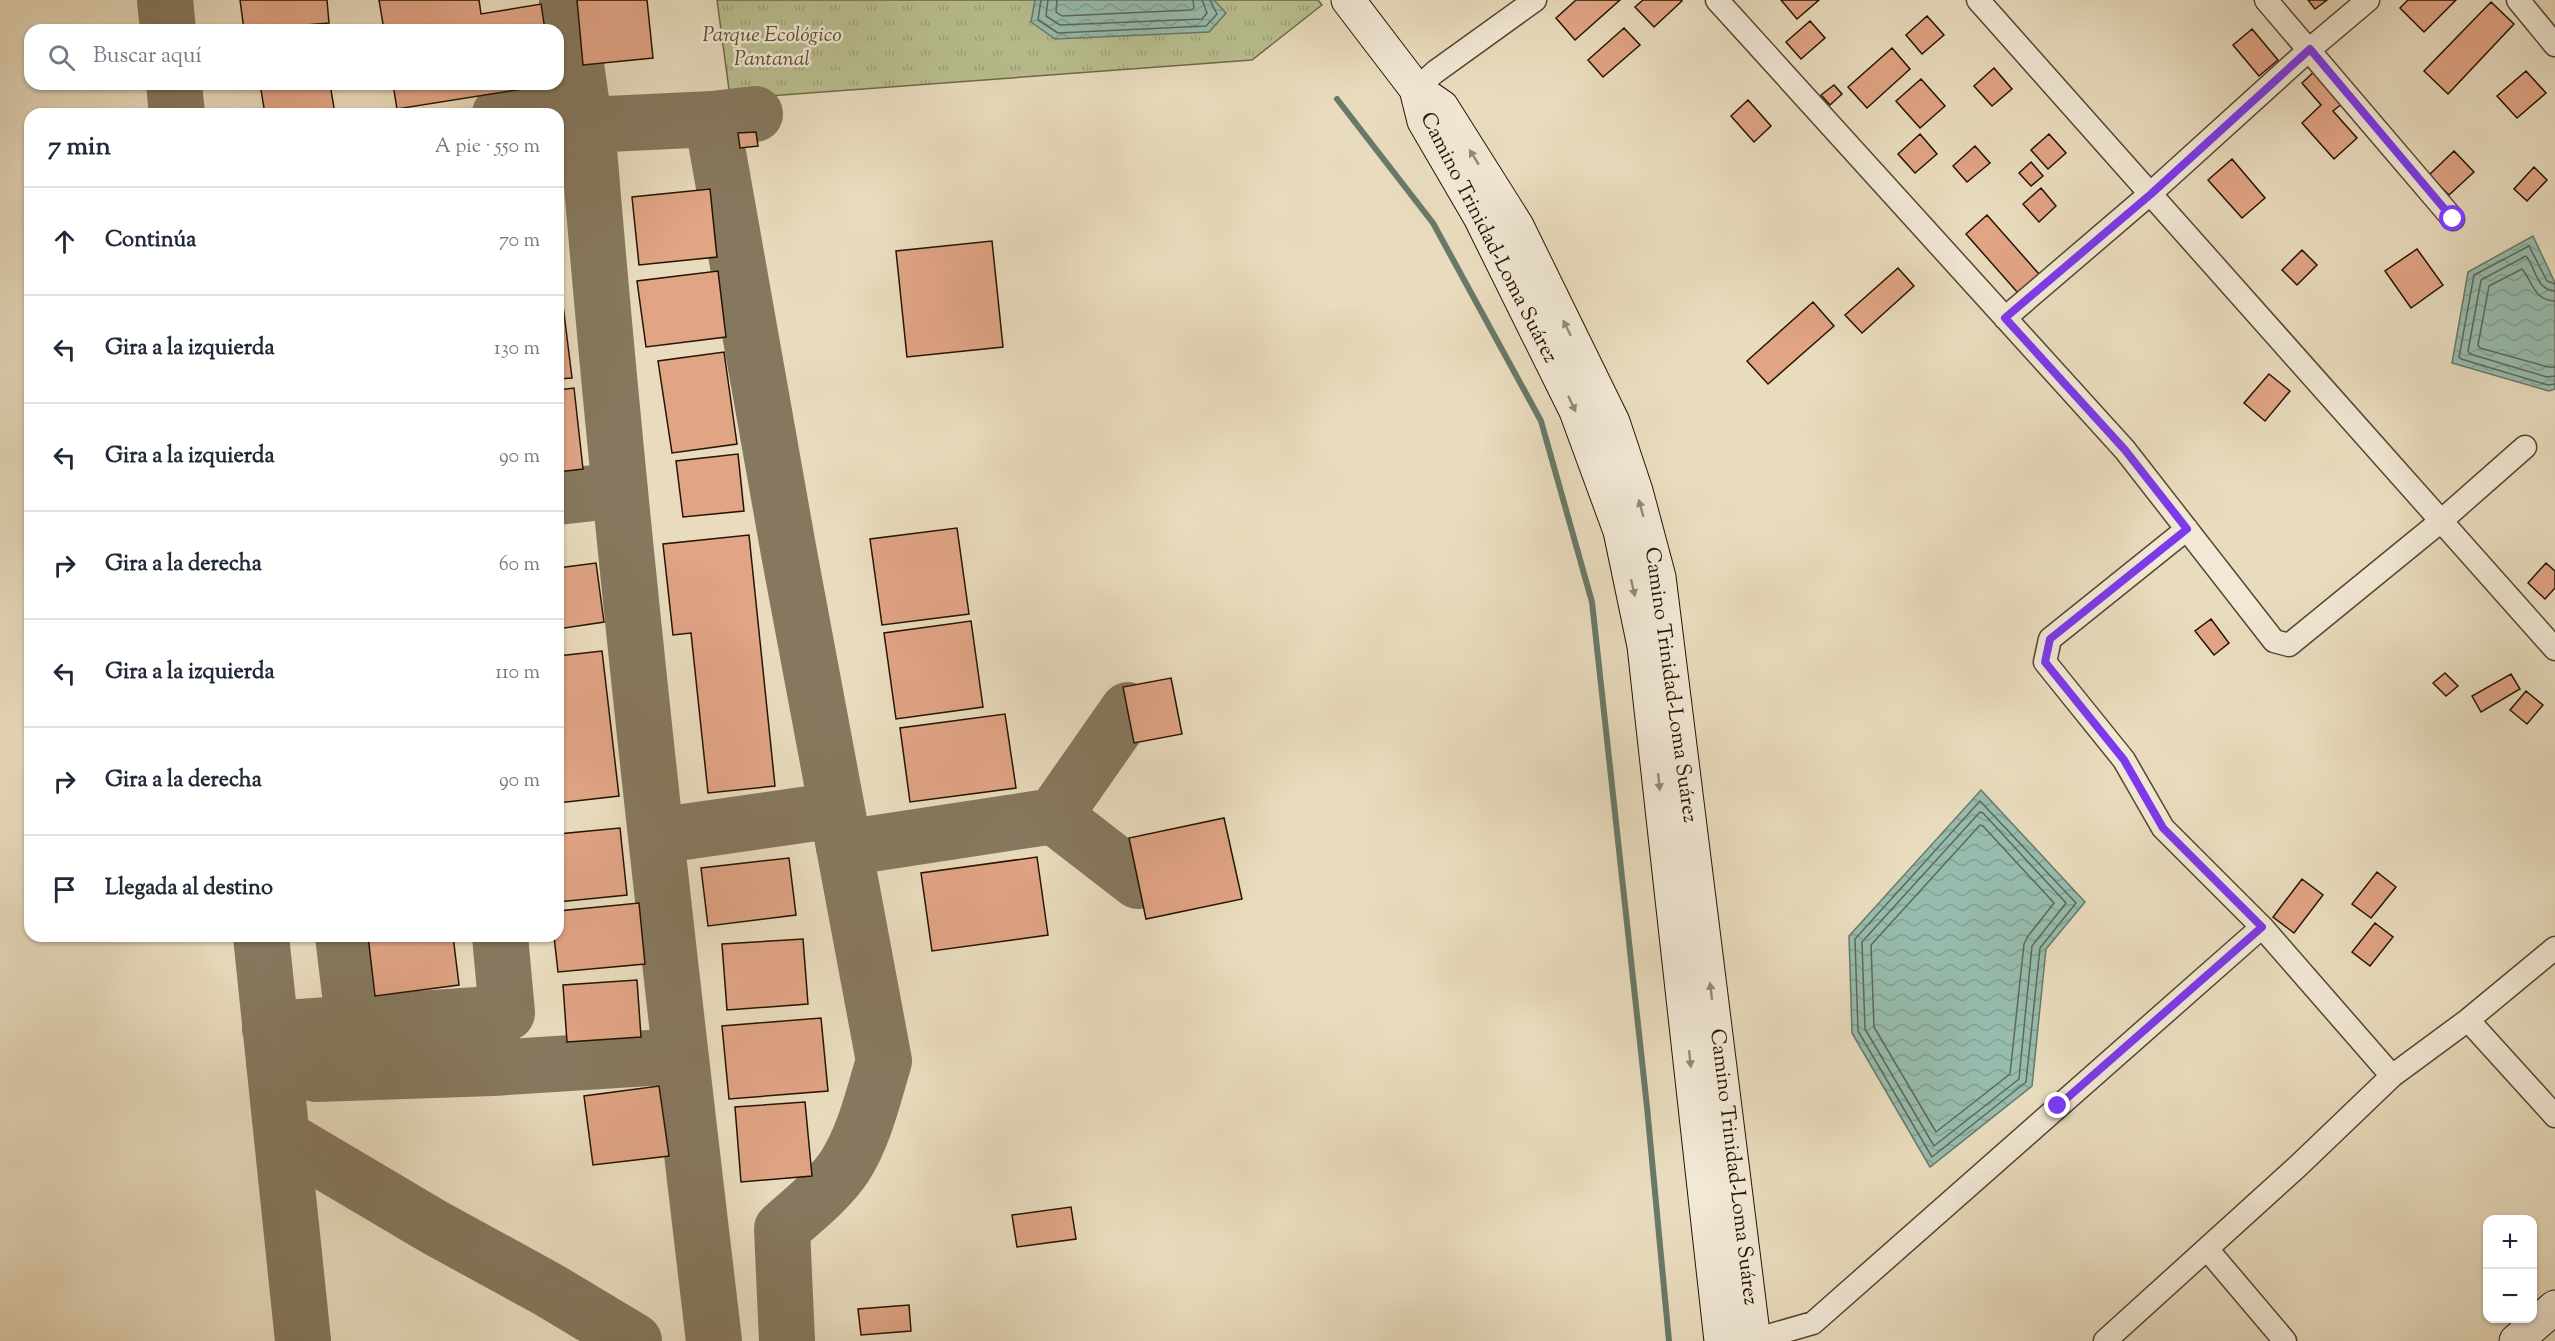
<!DOCTYPE html>
<html lang="es">
<meta charset="utf-8">
<style>
:root{--surface:#fff;--page:#f6f6f7;--text:#1f2937;--muted:#747a83;--line:#e0e1e3}
body{margin:0;font-family:"Sorts Mill Goudy",serif;background:var(--page);color:var(--text)}
.controls{position:absolute;right:18px;bottom:18px;display:grid;overflow:hidden;border-radius:12px;box-shadow:0 2px 4px #0004}
.controls button{width:54px;height:54px;display:grid;place-items:center;padding:0;border:0;border-bottom:2px solid var(--line);background:var(--surface);color:var(--text);font:30px sans-serif}
.stop{position:absolute;width:18px;height:18px;margin:-14px;border:4px solid #7c3aed;border-radius:50%;background:#fff}
.stop.end{background:#7c3aed;border-color:#fff;box-shadow:0 2px 6px #0008}
.list{margin:0;padding:0;list-style:none}
h2{display:flex;justify-content:space-between;align-items:center;height:78px;margin:0;padding:0 24px;font-size:26px}
h2 small{font-size:20px;font-weight:400;color:var(--muted)}
.list li{display:grid;grid-template-columns:39px 1fr auto;gap:18px;align-items:center;box-sizing:border-box;height:108px;padding:0 24px;border-top:2px solid var(--line)}
.list b{display:block;font-size:22px;white-space:nowrap}
.list em{font-size:20px;font-style:normal;color:var(--muted)}
.icon{flex:none;width:33px;height:33px;fill:none;stroke:currentColor;stroke-width:2;stroke-linecap:round;stroke-linejoin:round}
.map{position:relative;flex:none;width:2555px;height:1341px;overflow:hidden}
.search{position:absolute;background:var(--surface);box-shadow:0 2px 4px #0004;left:24px;top:24px;width:540px;height:66px;display:flex;align-items:center;gap:15px;box-sizing:border-box;padding:0 21px;border-radius:18px;color:var(--muted);font-size:22px}
.panel{position:absolute;background:var(--surface);box-shadow:0 2px 4px #0004;left:24px;top:108px;width:540px;height:834px;border-radius:18px}
.map>svg:first-child{display:block}
</style>
<div class="map">
<svg width="2555" height="1341" viewBox="0 0 2555 1341">
<defs>
<pattern id="park-tufts" width="24" height="20" patternUnits="userSpaceOnUse" patternTransform="scale(1.5)"><rect width="24" height="20" fill="#b9bf90"/><path d="M3 7l-1-3M5 7V3M7 7l1-3M15 17l-1-3M17 17v-4M19 17l1-3" fill="none" stroke="#9fa37a"/></pattern>
<pattern id="water-waves" width="16" height="10" patternUnits="userSpaceOnUse" patternTransform="scale(1.5)"><rect width="16" height="10" fill="#97bcae"/><path d="M0 5q4-4 8 0t8 0" fill="none" stroke="#82a194"/></pattern>
</defs>
<rect width="100%" height="100%" fill="#e9dcbe"/>
<filter id="stains"><feTurbulence type="fractalNoise" baseFrequency=".00333" numOctaves="4"/><feColorMatrix values="0 0 0 0 .2 0 0 0 0 .09 0 0 0 0 .02 0 0 0 .5 -.17"/></filter>
<radialGradient id="worn" r=".72"><stop offset=".6" stop-color="#630" stop-opacity="0"/><stop offset="1" stop-color="#630" stop-opacity=".3"/></radialGradient>
<path fill="url(#park-tufts)" stroke="#6e6a48" stroke-width="1.5" d="M717 0H1318L1322 5 1252 60 754 97H730Z"/>
<path fill="url(#water-waves)" stroke="#697968" stroke-width="1.5" d="M1035 0H1214L1226 13 1209 32 1055 39 1031 22Z
M2533 236 2555 283V389L2549 391 2452 363 2468 272Z
M1981 790 2085 902 2046 949 2032 1086 1930 1167 1852 1033 1849 936Z"/>
<g fill="none" stroke-linecap="round" stroke-linejoin="round">
<path stroke="#5e6857" stroke-width="1.5" d="M1041 0 1038 20 1058 33 1206 26 1217 14 1210 0
M1048 0 1046 16 1060 25 1202 19 1207 13 1202 0
M1057 0 1056 12 1062 16 1191 10 1194 8 1193 0
M2555 284 2547 281 2529 246 2474 275 2459 357 2461 359 2548 385 2555 384
M2555 291C2536 290 2536 268 2526 256L2481 280 2468 351 2470 354 2547 377 2555 376
M2555 301C2533 300 2533 282 2522 269L2489 286 2478 345 2480 348 2548 367H2555
M1980 801 2076 903 2040 948 2026 1082 1932 1157 1858 1031 1855 939Z
M1980 812 1983 813 2066 903 2032 946 2019 1079 1934 1146 1865 1029 1862 942Z
M1980 825 1983 826 2054 903 2028 936 2024 944 2010 1074 1936 1132 1874 1027 1871 945Z"/>
<path stroke="#697968" stroke-width="6" d="M1337 99 1433 223 1541 421 1592 602 1647 1107 1669 1341"/>
<path stroke="#86785f" stroke-width="56" d="M165 0 168 30
M567 0 582 107
M174 84 177 114
M500 114 527 110 582 107 587 125C620 532 666 936 714 1341
M712 119 789 553 884 1061C873 1097 865 1134 845 1166 829 1190 803 1210 782 1229L787 1341
M587 125 712 119 755 114
M558 497 620 490
M1054 816 1128 710
M656 836 837 810
M844 848 1054 816 1138 881
M261 936 303 1341
M343 936 358 1060
M270 1029 507 1013 500 936
M274 1063 316 1074 493 1068 680 1056
M282 1137 434 1227 549 1290 634 1341"/>
</g>
<path fill="#e1a485" stroke="#241400" stroke-width="1.5" d="M240 0H327L329 23 244 30Z
M379 0H479L481 14 541 4 545 30H384Z
M577 0H647L653 58 583 65Z
M1576 0H1620L1575 40 1556 18Z
M1643 0H1681L1682 1 1654 27 1635 7Z
M1781 0H1819L1797 19Z
M2308 0H2327L2315 9Z
M2408 0H2456L2424 32 2400 8Z
M2491 2 2514 24 2448 94 2424 71Z
M1927 16 1944 35 1922 54 1906 35Z
M1810 21 1825 38 1801 59 1786 42Z
M1624 28 1640 45 1603 77 1588 60Z
M2252 29 2278 60 2259 76 2233 45Z
M1892 48 1910 69 1867 108 1848 87Z
M2320 66 2349 98 2333 111 2357 138 2334 159 2302 123 2321 105 2302 83Z
M1994 68 2012 89 1992 106 1974 86Z
M2526 71 2546 93 2517 118 2497 96Z
M1921 79 1945 106 1920 128 1896 101Z
M260 84H330L335 114H265Z
M393 84H554L397 109Z
M1834 85 1842 94 1830 105 1821 95Z
M1748 100 1771 126 1754 142 1731 116Z
M756 132 758 146 740 148 738 133Z
M1920 134 1937 154 1915 173 1898 154Z
M2049 134 2066 153 2048 169 2031 150Z
M1975 146 1990 163 1967 182 1953 166Z
M2454 151 2474 172 2449 195 2429 175Z
M2232 159 2265 198 2242 218 2208 180Z
M2031 162 2043 176 2031 186 2019 173Z
M2534 167 2547 180 2527 201 2514 189Z
M2041 188 2056 206 2039 222 2023 204Z
M710 189 717 257 639 265 632 197Z
M1987 215 2039 274 2018 293 1966 234Z
M992 241 1003 347 907 357 896 251Z
M2417 249 2443 285 2411 308 2385 271Z
M2302 250 2317 265 2297 285 2282 270Z
M1898 268 1914 286 1862 333 1845 315Z
M718 271 726 337 646 347 637 281Z
M1813 302 1834 326 1768 384 1747 361Z
M563 305 572 378 558 379V306Z
M724 352 737 444 672 453 658 361Z
M2269 374 2290 391 2265 421 2244 403Z
M574 388 583 469 558 472V390Z
M738 454 744 511 683 517 676 461Z
M957 528 969 614 882 625 870 539Z
M749 535 775 786 708 793 691 633 673 635 663 544Z
M596 563 604 622 558 629V568Z
M2546 563 2555 571V588L2545 599 2528 583Z
M2211 619 2229 643 2214 655 2195 631Z
M971 621 983 707 896 719 884 633Z
M602 651 619 796 558 803V656Z
M2445 673 2458 686 2446 696 2433 683Z
M2511 674 2520 689 2481 712 2472 696Z
M1171 678 1182 734 1134 743 1123 687Z
M2526 691 2543 705 2527 724 2510 710Z
M1005 714 1016 788 910 802 900 728Z
M1224 818 1242 899 1146 919 1129 838Z
M620 828 627 895 558 902V834Z
M1037 857 1048 935 932 951 921 873Z
M789 858 796 915 708 926 701 868Z
M2377 872 2396 887 2371 918 2352 904Z
M2302 879 2323 895 2294 933 2273 917Z
M639 903 645 964 558 972 554 936H558V911Z
M2375 923 2393 937 2370 966 2352 952Z
M368 936H453L459 985 375 996Z
M803 939 808 1004 727 1010 722 944Z
M637 980 641 1037 567 1042 563 985Z
M821 1018 828 1091 729 1099 722 1026Z
M659 1086 669 1156 593 1165 584 1096Z
M805 1102 812 1176 741 1182 735 1107Z
M1071 1207 1076 1239 1017 1247 1012 1215Z
M909 1305 911 1331 861 1335 858 1309Z"/>
<g fill="none" stroke-linecap="round" stroke-linejoin="round">
<defs>
<path id="street" d="M1717 0 2125 450 2274 641 2289 645 2441 521 2525 447
M1978 0 2555 649
M2266 0 2453 219
M2518 0 2555 45
M1416 89 1435 72 1535 0
M2005 318 2151 193 2310 49 2368 0
M2187 529 2050 639 2045 662 2124 760 2163 828 2262 927 2392 1076
M2468 1020 2555 1116
M2207 1249 2285 1341
M1754 1340 1813 1323 2262 927
M2105 1341 2297 1167 2392 1076 2468 1020 2555 948"/>
<path id="secondary" d="M1348 0 1416 89 1442 107 1517 226 1613 422 1636 491 1659 577 1754 1341
M1416 89 1424 121 1480 217 1576 411 1620 531 1644 646 1721 1341
M2516 1341 2555 1307"/>
</defs>
<use href="#street" stroke="#554630" stroke-width="25"/>
<use href="#secondary" stroke="#241400" stroke-width="35"/>
<use href="#street" stroke="#f1e8d5" stroke-width="22"/>
<use href="#secondary" stroke="#f1e8d5" stroke-width="33"/>
</g>
<defs><path id="oneway-solid" d="M-6-.8H1V-3.2L6.5 0L1 3.2V.8H-6Z" transform="scale(1.5)"/></defs>
<g fill="#958975">
<use href="#oneway-solid" transform="translate(1474 157) rotate(-122)"/>
<use href="#oneway-solid" transform="translate(1567 328) rotate(-116)"/>
<use href="#oneway-solid" transform="translate(1572 404) rotate(65)"/>
<use href="#oneway-solid" transform="translate(1641 508) rotate(-105)"/>
<use href="#oneway-solid" transform="translate(1633 588) rotate(77)"/>
<use href="#oneway-solid" transform="translate(1659 782) rotate(84)"/>
<use href="#oneway-solid" transform="translate(1711 991) rotate(-97)"/>
<use href="#oneway-solid" transform="translate(1690 1059) rotate(84)"/>
</g>
<g fill="none" stroke-linecap="round" stroke-linejoin="round">
<path stroke="#7c3aed" stroke-width="8" d="M2058 1106 2262 927 2163 828 2124 760 2045 662 2050 639 2187 529 2125 450 2005 318 2151 194 2310 49 2453 219"/>
</g>
<g text-anchor="middle" dominant-baseline="central" stroke-width="5" stroke-linejoin="round" paint-order="stroke">
<g font-size="21" font-style="italic" fill="#585032" stroke="#f1e8d5">
<text x="772" y="36">Parque Ecológico<tspan x="772" dy="24">Pantanal</tspan></text>
</g>
<g font-size="21" fill="#241400" stroke="#f1e8d5">
<text transform="translate(1488 238) rotate(63)">Camino Trinidad-Loma Suárez</text>
<text transform="translate(1670 685) rotate(82)">Camino Trinidad-Loma Suárez</text>
<text transform="translate(1733 1167) rotate(83)">Camino Trinidad-Loma Suárez</text>
</g>
</g>
<rect width="100%" height="100%" filter="url(#stains)"/>
<rect width="100%" height="100%" fill="url(#worn)"/>
</svg>
<div class="controls">
<button>+</button>
<button>−</button>
</div>
<div class="stop" style="left:2453px;top:219px"></div>
<div class="stop end" style="left:2058px;top:1106px"></div>
<div class="search"><svg class="icon" aria-label="search" viewBox="0 0 24 24"><circle cx="10" cy="10" r="6"/><path d="M15 15l6 6"/></svg>Buscar aquí</div>
<section class="panel">
<h2>7 min<small>A pie · 550 m</small></h2>
<ul class="list">
<li><svg class="icon" aria-label="ahead" viewBox="0 0 24 24"><path d="M12 20V5M6 11l6-6 6 6"/></svg><div><b>Continúa</b></div><em>70 m</em></li>
<li><svg class="icon" aria-label="left" viewBox="0 0 24 24"><path d="M17 20v-9H6M10 6l-5 5 5 5"/></svg><div><b>Gira a la izquierda</b></div><em>130 m</em></li>
<li><svg class="icon" aria-label="left" viewBox="0 0 24 24"><path d="M17 20v-9H6M10 6l-5 5 5 5"/></svg><div><b>Gira a la izquierda</b></div><em>90 m</em></li>
<li><svg class="icon" aria-label="right" viewBox="0 0 24 24"><path d="M7 20v-9h11M14 6l5 5-5 5"/></svg><div><b>Gira a la derecha</b></div><em>60 m</em></li>
<li><svg class="icon" aria-label="left" viewBox="0 0 24 24"><path d="M17 20v-9H6M10 6l-5 5 5 5"/></svg><div><b>Gira a la izquierda</b></div><em>110 m</em></li>
<li><svg class="icon" aria-label="right" viewBox="0 0 24 24"><path d="M7 20v-9h11M14 6l5 5-5 5"/></svg><div><b>Gira a la derecha</b></div><em>90 m</em></li>
<li><svg class="icon" aria-label="arrive" viewBox="0 0 24 24"><path d="M6 21V4h12l-3 4 3 4H6"/></svg><div><b>Llegada al destino</b></div></li>
</ul>
</section>
</div>
